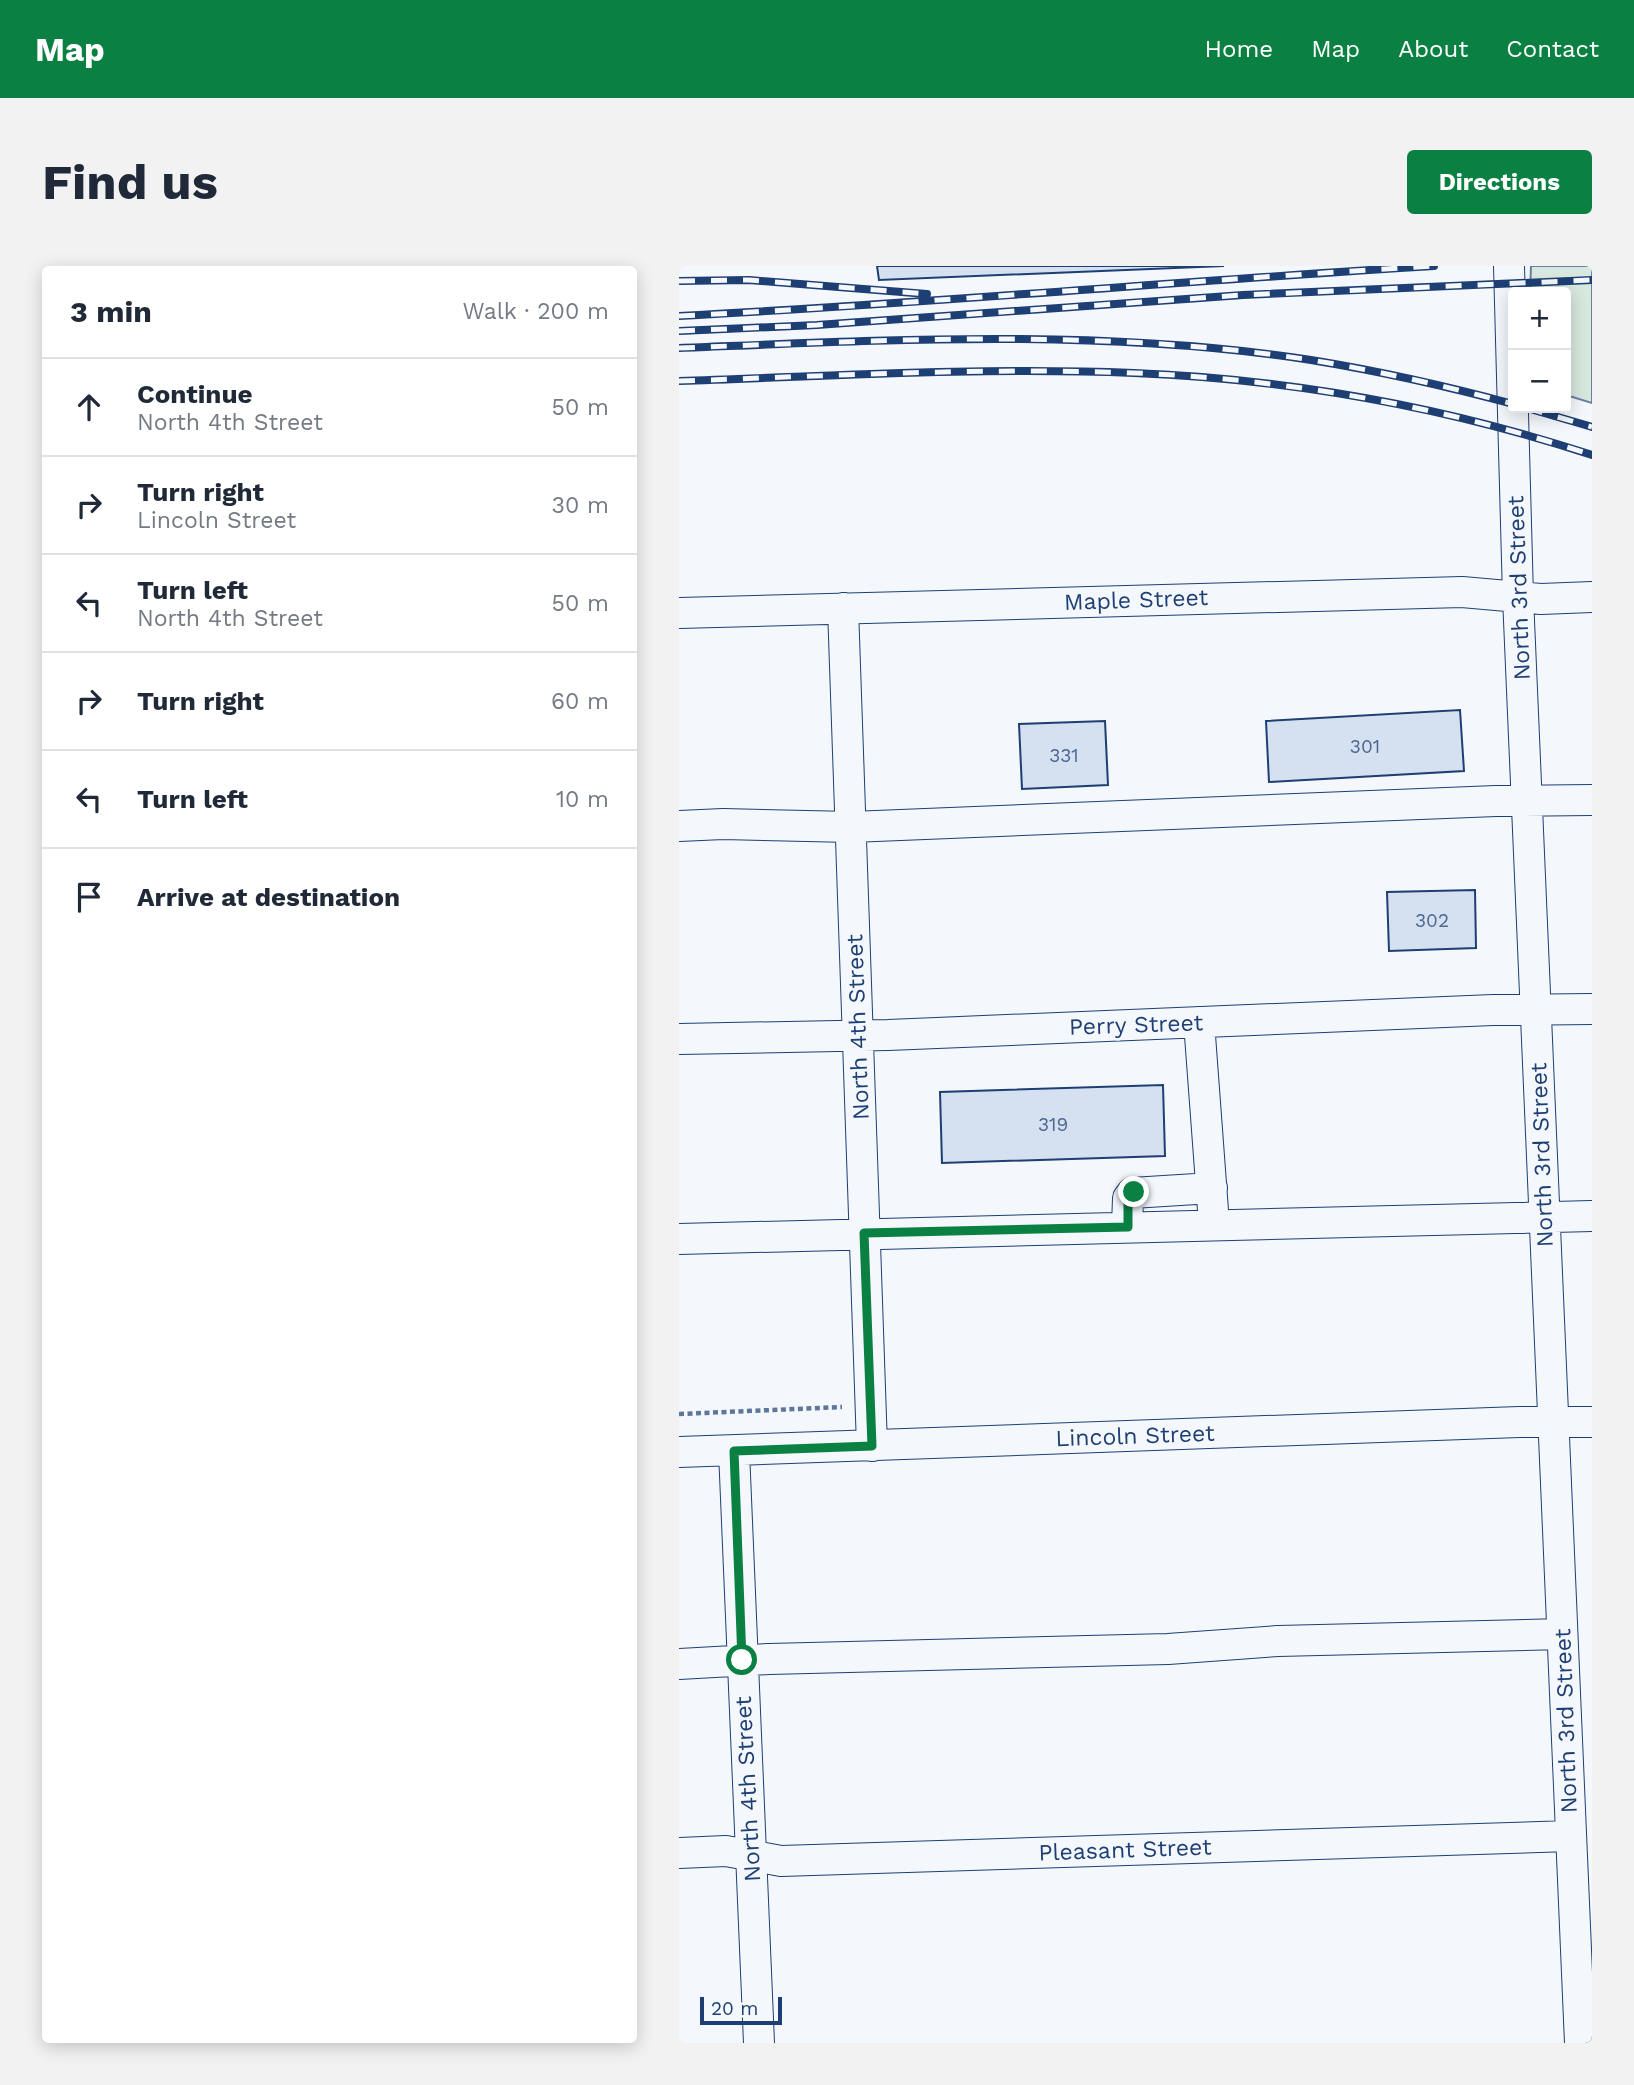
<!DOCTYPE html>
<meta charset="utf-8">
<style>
:root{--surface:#fff;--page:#f2f2f3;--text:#1f2937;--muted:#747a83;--line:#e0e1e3;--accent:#0b8043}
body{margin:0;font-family:"Work Sans",sans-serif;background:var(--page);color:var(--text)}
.controls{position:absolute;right:21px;top:21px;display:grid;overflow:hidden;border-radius:7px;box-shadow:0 4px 18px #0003}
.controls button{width:63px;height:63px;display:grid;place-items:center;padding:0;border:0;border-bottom:2px solid var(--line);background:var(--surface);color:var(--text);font:35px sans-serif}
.scale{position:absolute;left:21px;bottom:18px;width:82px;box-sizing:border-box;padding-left:7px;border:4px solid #1d3f73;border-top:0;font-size:19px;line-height:24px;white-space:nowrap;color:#1d3f73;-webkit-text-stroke:5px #f4f7fb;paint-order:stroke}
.stop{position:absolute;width:21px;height:21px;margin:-16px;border:5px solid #0b8043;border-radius:50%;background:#fff}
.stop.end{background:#0b8043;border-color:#fff;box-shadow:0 2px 7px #0008}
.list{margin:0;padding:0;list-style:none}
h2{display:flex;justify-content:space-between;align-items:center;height:91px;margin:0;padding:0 28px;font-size:30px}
h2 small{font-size:23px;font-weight:400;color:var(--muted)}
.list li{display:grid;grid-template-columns:46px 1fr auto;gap:21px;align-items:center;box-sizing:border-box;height:98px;padding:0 28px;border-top:2px solid var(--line)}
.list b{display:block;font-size:26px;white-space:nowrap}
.list p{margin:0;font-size:23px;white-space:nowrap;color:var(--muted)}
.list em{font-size:23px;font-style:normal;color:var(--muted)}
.icon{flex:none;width:38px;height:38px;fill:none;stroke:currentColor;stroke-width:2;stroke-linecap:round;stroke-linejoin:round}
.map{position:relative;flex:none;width:913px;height:1777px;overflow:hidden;border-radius:7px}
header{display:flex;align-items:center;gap:42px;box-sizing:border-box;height:98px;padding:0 35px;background:var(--accent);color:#fff}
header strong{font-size:33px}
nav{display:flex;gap:38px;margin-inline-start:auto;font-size:24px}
.intro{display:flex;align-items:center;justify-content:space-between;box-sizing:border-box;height:168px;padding:0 42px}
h1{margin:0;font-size:49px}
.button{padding:18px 32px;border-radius:7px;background:var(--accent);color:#fff;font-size:24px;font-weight:700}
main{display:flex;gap:42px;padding:0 42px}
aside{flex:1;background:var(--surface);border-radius:7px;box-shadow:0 4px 18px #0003}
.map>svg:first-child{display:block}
</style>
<header>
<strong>Map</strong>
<nav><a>Home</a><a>Map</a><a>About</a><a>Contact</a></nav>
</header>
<div class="intro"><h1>Find us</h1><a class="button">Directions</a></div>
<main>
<aside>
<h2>3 min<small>Walk · 200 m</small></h2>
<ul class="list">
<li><svg class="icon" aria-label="ahead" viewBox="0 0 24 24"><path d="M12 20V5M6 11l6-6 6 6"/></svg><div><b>Continue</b><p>North 4th Street</p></div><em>50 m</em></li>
<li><svg class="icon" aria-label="right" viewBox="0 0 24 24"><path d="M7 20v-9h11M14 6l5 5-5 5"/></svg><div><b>Turn right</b><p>Lincoln Street</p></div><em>30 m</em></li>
<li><svg class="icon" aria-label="left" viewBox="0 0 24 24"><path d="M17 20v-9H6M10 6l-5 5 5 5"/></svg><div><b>Turn left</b><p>North 4th Street</p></div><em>50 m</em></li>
<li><svg class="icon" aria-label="right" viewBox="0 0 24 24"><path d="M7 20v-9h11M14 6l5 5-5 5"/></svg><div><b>Turn right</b></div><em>60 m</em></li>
<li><svg class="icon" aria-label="left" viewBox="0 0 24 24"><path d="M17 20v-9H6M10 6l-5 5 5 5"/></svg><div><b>Turn left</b></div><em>10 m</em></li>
<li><svg class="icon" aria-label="arrive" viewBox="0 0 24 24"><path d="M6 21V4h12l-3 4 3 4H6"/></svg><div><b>Arrive at destination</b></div></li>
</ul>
</aside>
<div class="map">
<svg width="913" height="1777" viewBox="0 0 913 1777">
<rect width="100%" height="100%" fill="#f4f7fb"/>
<path fill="#d7e8df" stroke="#687fa3" stroke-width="2" d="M852 0H913V137L887 129V26H851Z"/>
<path fill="#d5e0f0" stroke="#1d3f73" stroke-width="2" d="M198 0H545L200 14Z
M781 444 785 505 590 516 587 455Z
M426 455 429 519 343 523 340 458Z
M796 624 797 682 710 685 708 626Z
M484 819 486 890 263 897 261 826Z"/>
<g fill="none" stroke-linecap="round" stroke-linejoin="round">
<defs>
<path id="minor" d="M830 0 839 331 901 1777
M164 342 193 1180
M0 347 783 326 862 333 913 331
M0 560 44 558 172 561 817 535 913 534
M520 756 535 958
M0 773 209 769 814 744 913 743
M448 960 449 932 453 927 533 922
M0 973 913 950
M55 1185 80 1777
M0 1186 840 1156H913
M0 1398 90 1393 489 1383 599 1375 883 1368
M0 1587 47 1585 102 1595 892 1570"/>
</defs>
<use href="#minor" stroke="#1d3f73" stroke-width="32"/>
<path stroke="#5e769c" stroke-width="4.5" stroke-dasharray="5 3.5" stroke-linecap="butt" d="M0 1148 163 1141"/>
<use href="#minor" stroke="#f4f7fb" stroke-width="30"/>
<defs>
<path id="rail" d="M0 15 70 14 248 28
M0 50C252 37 503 15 755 0
M0 65 138 59 564 29 913 14
M0 82C209 74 423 62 632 94 700 105 767 120 834 138
M0 115C151 110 304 101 455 107 610 113 766 141 913 189
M848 142 913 161"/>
</defs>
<use href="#rail" stroke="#1d3f73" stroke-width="8"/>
<use href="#rail" stroke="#f4f7fb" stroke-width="5" stroke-dasharray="16" stroke-linecap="butt"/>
</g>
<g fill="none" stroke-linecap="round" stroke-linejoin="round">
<path stroke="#0b8043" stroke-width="9" d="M63 1394 55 1185 193 1180 185 967 449 961V932L455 926"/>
</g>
<g text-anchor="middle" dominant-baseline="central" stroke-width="5" stroke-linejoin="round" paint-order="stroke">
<g font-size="19" fill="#4b6792">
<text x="686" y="480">301</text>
<text x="385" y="489">331</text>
<text x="753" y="654">302</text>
<text x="374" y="858">319</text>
</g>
<g font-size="23" fill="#1d3f73" stroke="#f4f7fb">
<text transform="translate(840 322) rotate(-92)">North 3rd Street</text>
<text transform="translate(457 334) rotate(-2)">Maple Street</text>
<text transform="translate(457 759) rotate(-2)">Perry Street</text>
<text transform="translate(179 761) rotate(-92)">North 4th Street</text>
<text transform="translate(863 889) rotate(-92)">North 3rd Street</text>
<text transform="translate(456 1170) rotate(-2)">Lincoln Street</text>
<text transform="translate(887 1455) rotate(-92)">North 3rd Street</text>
<text transform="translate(69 1523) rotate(-93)">North 4th Street</text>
<text transform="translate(446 1584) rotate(-2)">Pleasant Street</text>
</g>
</g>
</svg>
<div class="controls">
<button>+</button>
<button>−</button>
</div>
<div class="scale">20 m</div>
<div class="stop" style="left:63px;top:1394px"></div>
<div class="stop end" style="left:455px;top:926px"></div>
</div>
</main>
